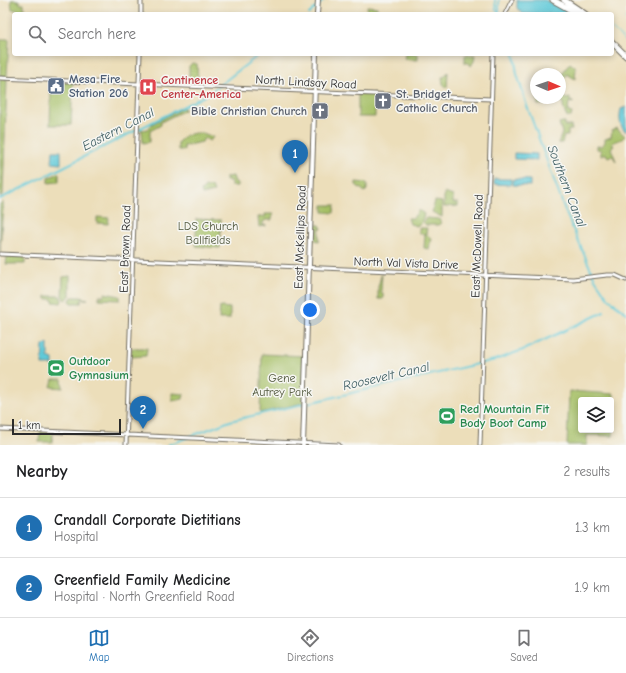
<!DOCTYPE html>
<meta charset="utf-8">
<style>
:root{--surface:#fff;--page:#f6f6f6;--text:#202124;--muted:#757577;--line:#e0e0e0;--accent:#1f6fb2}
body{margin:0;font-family:"Comic Neue",sans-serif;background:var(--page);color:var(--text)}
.controls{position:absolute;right:12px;bottom:12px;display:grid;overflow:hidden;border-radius:4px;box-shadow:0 2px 6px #0003}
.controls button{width:36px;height:36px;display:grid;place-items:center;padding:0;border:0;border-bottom:1px solid var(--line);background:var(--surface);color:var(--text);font:20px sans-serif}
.compass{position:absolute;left:530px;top:68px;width:36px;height:36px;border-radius:50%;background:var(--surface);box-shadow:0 2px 6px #0003;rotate:92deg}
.scale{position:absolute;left:12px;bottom:10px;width:109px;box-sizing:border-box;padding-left:4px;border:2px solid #2b2b2b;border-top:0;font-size:11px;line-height:14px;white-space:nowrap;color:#2b2b2b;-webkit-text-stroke:3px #f6f6f2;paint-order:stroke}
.you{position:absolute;left:310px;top:310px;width:14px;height:14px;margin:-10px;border:3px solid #fff;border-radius:50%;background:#1a73e8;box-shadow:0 0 0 6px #1a73e833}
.badge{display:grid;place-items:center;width:26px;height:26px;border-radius:50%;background:var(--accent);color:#fff;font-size:13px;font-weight:700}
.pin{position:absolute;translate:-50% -33px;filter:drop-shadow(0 1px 2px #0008)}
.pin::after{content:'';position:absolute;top:21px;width:14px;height:12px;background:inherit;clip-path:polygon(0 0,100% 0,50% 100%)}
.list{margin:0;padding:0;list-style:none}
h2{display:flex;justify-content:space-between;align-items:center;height:52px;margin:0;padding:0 16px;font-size:17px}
h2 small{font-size:13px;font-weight:400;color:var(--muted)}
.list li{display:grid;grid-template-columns:26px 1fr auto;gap:12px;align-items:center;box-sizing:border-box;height:60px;padding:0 16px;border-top:1px solid var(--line)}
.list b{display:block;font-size:15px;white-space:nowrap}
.list p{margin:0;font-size:13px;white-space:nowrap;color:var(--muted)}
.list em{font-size:13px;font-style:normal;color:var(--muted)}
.icon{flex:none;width:22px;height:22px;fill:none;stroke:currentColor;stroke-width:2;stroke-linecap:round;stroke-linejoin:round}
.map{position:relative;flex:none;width:626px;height:445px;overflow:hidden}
.search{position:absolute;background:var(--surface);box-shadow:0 2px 6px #0003;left:12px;right:12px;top:12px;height:44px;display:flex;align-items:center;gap:10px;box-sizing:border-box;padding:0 14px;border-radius:4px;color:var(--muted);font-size:15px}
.sheet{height:172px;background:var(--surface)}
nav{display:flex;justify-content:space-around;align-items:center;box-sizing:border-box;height:56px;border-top:1px solid var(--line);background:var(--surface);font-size:11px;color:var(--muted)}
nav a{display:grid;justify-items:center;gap:2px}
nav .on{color:var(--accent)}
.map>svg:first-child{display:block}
</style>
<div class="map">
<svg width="626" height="445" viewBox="0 0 626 445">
<rect width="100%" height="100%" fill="#f6f6f2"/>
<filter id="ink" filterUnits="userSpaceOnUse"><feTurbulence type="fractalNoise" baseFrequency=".025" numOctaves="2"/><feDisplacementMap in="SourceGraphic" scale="8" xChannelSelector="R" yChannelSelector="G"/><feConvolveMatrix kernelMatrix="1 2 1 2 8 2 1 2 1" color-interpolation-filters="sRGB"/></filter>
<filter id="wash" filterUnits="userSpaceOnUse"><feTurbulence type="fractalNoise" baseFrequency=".012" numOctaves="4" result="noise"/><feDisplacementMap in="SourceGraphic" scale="16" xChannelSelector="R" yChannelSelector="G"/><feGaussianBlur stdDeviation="0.9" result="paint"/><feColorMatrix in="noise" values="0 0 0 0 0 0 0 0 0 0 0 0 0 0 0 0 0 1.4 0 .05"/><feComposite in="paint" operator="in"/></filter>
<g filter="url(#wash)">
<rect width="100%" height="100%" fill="#ecdeba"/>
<path fill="#a5bf65" stroke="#687548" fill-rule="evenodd" d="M11 0H18V2L20 0V4H24V12L12 9Z
M367 6 377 7V13L368 14Z
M1 39H9L7 77 0 76Z
M405 54H418V60L404 59Z
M465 55H475L474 61 471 66 469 63H465Z
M192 63 197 64 198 80 193 83 189 79V66Z
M570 63 576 68 575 79 567 74 565 78 563 77V72Z
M448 72 447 88 443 84 442 77H444Z
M0 79H7L3 195 0 197Z
M60 81 73 82 71 125H50L51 91H59Z
M358 93 375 94V117H358Z
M563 96 566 99 570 98V101L573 102V103L569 102 568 112 572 113 571 117 566 116 563 107V102L560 100Z
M537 98 548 99 547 104 538 105Z
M183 108 185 109 183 111 161 122V125L150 131V142L143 143 142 131 140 130 149 129 152 124Z
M563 122H565V126H571L572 130H568V136H564L562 143H558L562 133 559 123Z
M617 128 625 136 622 139 612 143 614 146 611 148 616 161 612 155 608 157 606 154 601 156V150L597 149V146H602L605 142V139L611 137 612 131Z
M195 133H203L213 137 210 141 204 138 202 142 184 146V150H178V142L186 135Z
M59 173V182L48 183V178Z
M233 176 235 182 238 183V186H231V181H226V177Z
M356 182 367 183V190L365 192 356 185Z
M205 187H212L214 192 202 195 201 191Z
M444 193 453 196V203H458V206L444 207Z
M435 201 442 202V217L432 212Z
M3 202 0 253V204Z
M323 205H335L334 213 323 212Z
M419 210 424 214 421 224 417 226 410 224 408 218H413Z
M265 214H273L272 220H266L263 222V226L266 225V226L259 227 258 217H265Z
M97 217 109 218 108 224 97 223Z
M426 218 439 219 441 223 438 225H426L423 222Z
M196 219 221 220 220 248 196 246Z
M315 225H320L322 229H319V241L315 240Z
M419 228H427L426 234 431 238 429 249 424 248 425 234 419 233Z
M7 256H25V264H6Z
M382 272 381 292 383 293V299H378V287Z
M70 276V296L65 300 62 296 63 277Z
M105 293 120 296V300L99 299V296H104Z
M46 296H60L62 300 61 303 53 302 52 299H46Z
M72 297H81L88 299H82L81 303H71L70 300Z
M220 307 230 308V319H219Z
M132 348H147L146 356 131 357Z
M262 354 305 356 303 403 260 413Z
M53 379H62L63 388 51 387Z
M569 391 614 394 613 436 587 435V445H567ZM581 400H611V430H581Z
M172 393 184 394 183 399 172 401Z
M40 432H53L52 442H39Z"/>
<path fill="#5ec9d8" stroke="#447a82" d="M517 0H545L571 13 570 14H522L517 8Z
M626 107V132C619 126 619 117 621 109Z
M53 151H61V164L52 163Z
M514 153 537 154V160L514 159Z
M494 179H511V185L494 184Z
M513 179 530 180V186L513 185Z
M48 344V357L53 359V365H42L43 345Z"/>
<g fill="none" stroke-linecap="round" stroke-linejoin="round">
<path stroke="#5ec9d8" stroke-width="1" d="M625 19H626
M612 29 622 38
M622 39 626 43
M612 48 626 63"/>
<path stroke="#5ec9d8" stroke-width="2" d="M495 0 496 9 499 14
M499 13V0
M309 14 324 0
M514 54 517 74 527 106 566 213 595 279 608 298 626 313
M0 199 208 94 260 54
M168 445 230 421 495 360 523 350 604 312"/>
</g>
</g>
<g filter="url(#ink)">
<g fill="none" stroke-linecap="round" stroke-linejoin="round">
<defs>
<path id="secondary" d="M141 14V0
M505 14 512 0
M0 78 491 99
M0 254 573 279 607 275H615L626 280
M0 429 339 445
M126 445 140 54
M480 445 493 54"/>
<path id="primary" d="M317 14 318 0
M303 445 316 54"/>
<path id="highway" d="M553 0 578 14
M564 0 585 14
M612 42 626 56"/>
</defs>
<use href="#secondary" stroke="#6f6a5d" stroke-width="5"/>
<use href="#primary" stroke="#6f6a5d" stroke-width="6"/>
<use href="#highway" stroke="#6f6a5d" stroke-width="7"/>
<use href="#secondary" stroke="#fff" stroke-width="3"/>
<use href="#primary" stroke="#fff" stroke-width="4"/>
<use href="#highway" stroke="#fff" stroke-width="5"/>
</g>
</g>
<defs>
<symbol id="civic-square" viewBox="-11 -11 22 22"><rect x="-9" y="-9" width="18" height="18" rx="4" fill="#5c6f8a" stroke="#f6f6f2"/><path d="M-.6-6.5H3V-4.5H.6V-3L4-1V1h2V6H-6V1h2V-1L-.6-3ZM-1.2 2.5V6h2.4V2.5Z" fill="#fff"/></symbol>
<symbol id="hospital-square" viewBox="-11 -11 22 22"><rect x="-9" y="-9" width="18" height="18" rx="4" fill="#e0444e" stroke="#f6f6f2"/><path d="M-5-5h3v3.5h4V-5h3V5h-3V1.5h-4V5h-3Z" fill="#fff"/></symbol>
<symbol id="church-square" viewBox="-11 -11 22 22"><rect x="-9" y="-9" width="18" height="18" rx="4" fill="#6b7280" stroke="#f6f6f2"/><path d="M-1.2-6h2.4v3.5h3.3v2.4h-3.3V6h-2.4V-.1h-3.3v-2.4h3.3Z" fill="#fff"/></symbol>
<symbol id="stadium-square" viewBox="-11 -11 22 22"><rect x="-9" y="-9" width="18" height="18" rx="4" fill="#2e9e5b" stroke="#f6f6f2"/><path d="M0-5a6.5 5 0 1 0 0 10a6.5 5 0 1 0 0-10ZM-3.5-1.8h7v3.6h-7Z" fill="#fff"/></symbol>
</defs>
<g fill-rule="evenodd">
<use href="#civic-square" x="46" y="76" width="20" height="20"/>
<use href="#hospital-square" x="138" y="77" width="20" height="20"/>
<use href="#church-square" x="373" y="91" width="20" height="20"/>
<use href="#church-square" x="310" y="101" width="20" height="20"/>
<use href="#stadium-square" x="46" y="358" width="20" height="20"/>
<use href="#stadium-square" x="437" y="406" width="20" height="20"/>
</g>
<g text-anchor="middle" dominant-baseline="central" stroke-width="3" stroke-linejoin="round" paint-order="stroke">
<g font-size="12" font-weight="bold" fill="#4e5e75" stroke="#f6f6f2" text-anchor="start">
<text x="69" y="79">Mesa Fire<tspan x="69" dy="14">Station 206</tspan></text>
</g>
<g font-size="12" font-weight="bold" fill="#be3a42" stroke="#f6f6f2" text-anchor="start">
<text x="161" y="80">Continence<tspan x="161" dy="14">Center-America</tspan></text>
</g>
<g font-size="12" fill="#2b2b2b" stroke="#f6f6f2">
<text transform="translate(306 82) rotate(3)">North Lindsay Road</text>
<text transform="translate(300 237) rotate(-88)">East McKellips Road</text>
<text transform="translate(477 246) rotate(-88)">East McDowell Road</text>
<text transform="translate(125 249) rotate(-88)">East Brown Road</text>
<text transform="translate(406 263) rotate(2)">North Val Vista Drive</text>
</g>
<g font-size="12" font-weight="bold" fill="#5b616d" stroke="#f6f6f2" text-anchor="start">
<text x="396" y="94">St. Bridget<tspan x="396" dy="14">Catholic Church</tspan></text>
<text x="307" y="111" text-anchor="end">Bible Christian Church</text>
</g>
<g font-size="12" fill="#50573c" stroke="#f6f6f2">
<text x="208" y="226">LDS Church<tspan x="208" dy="14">Ballfields</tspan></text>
<text x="282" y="378">Gene<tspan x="282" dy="14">Autrey Park</tspan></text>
</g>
<g font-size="12" font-weight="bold" fill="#27864d" stroke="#f6f6f2" text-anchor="start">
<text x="69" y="361">Outdoor<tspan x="69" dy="14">Gymnasium</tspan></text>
<text x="460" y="409">Red Mountain Fit<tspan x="460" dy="14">Body Boot Camp</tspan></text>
</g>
<g font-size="13" font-style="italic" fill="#3a5a5f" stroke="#f6f6f2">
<text transform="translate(118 129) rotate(-27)">Eastern Canal</text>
<text transform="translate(567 186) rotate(69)">Southern Canal</text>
<text transform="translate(386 376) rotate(-13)">Roosevelt Canal</text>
</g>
</g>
</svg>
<div class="controls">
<button><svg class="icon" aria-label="layers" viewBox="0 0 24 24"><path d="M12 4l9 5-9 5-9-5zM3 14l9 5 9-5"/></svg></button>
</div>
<svg class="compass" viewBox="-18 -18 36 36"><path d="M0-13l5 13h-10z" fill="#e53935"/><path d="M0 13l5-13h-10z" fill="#757577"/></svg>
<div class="scale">1 km</div>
<div class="you"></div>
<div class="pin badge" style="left:295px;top:173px">1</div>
<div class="pin badge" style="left:143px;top:429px">2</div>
<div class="search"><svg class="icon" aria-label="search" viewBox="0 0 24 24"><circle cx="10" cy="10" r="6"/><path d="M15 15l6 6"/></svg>Search here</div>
</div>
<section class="sheet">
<h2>Nearby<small>2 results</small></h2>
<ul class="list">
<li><span class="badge">1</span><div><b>Crandall Corporate Dietitians</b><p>Hospital</p></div><em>1.3 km</em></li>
<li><span class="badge">2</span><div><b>Greenfield Family Medicine</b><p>Hospital · North Greenfield Road</p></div><em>1.9 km</em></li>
</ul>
</section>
<nav>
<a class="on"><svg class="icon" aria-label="map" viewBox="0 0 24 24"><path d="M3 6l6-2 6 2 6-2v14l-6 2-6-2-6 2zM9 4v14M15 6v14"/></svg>Map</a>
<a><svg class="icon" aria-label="directions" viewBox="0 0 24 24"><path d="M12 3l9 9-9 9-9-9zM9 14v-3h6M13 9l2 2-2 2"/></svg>Directions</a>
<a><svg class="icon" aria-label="saved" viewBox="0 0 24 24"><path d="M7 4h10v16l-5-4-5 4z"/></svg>Saved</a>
</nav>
